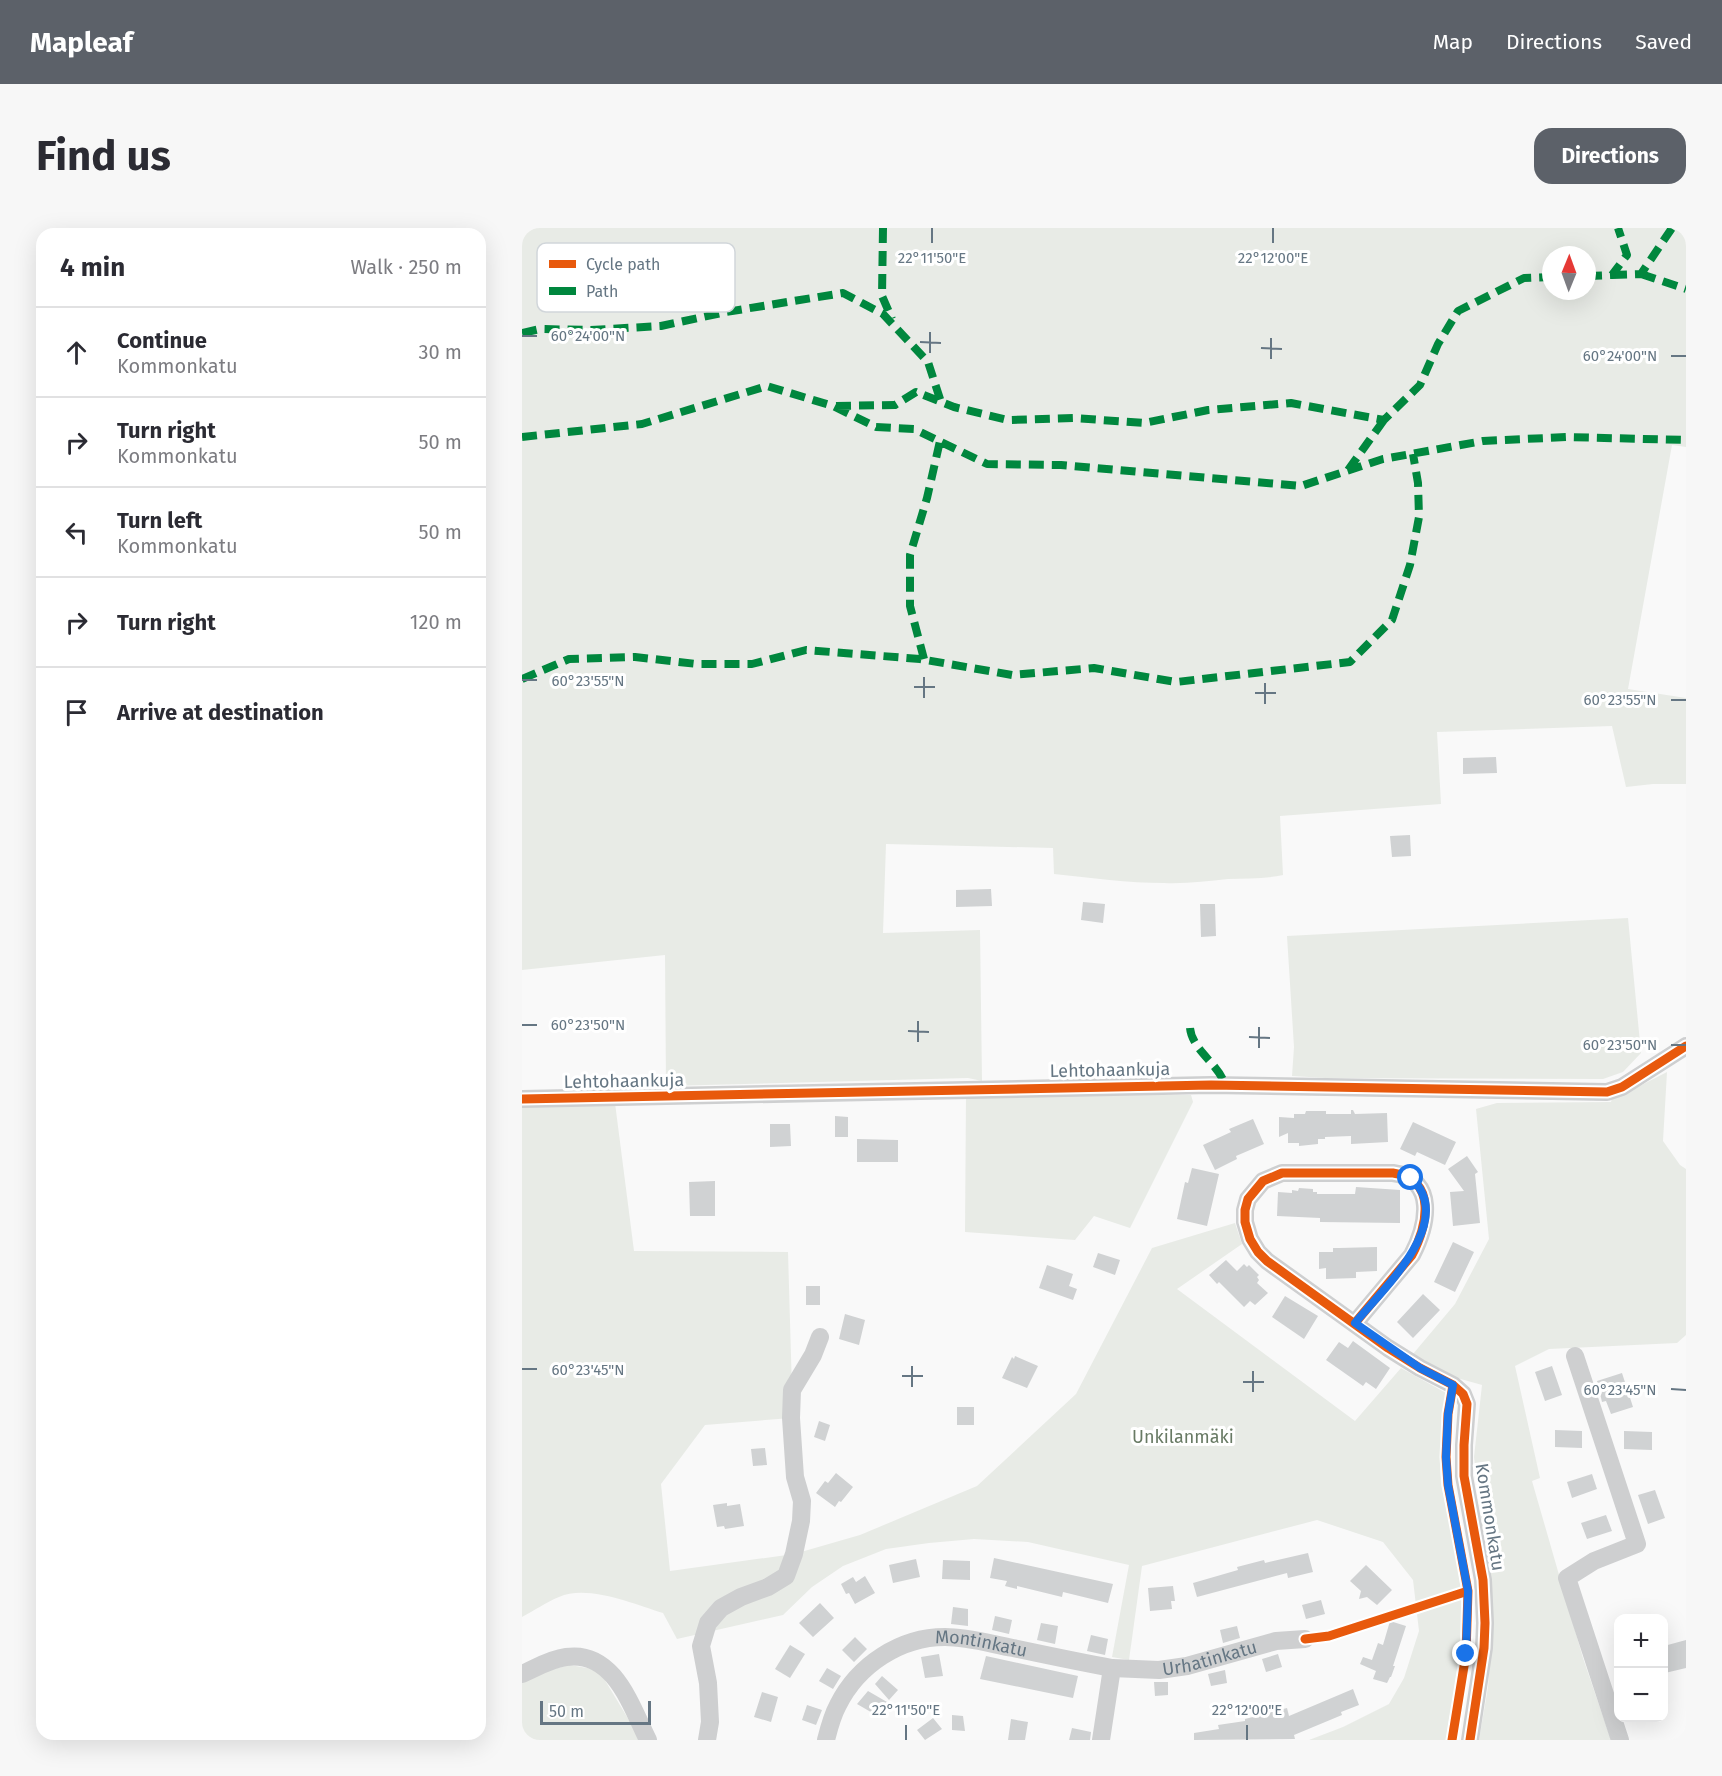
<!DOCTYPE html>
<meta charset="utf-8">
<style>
:root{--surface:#fff;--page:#f7f7f7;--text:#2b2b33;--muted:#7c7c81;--line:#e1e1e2;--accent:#5c6169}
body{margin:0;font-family:"Fira Sans",sans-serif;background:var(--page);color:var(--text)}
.controls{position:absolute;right:18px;bottom:18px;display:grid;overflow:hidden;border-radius:12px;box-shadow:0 6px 24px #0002}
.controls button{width:54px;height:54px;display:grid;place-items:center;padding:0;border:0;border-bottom:2px solid var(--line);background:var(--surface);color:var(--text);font:30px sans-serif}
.compass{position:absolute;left:1020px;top:18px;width:54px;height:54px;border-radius:50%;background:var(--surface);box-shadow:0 6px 24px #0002;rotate:1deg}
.scale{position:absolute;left:18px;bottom:15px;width:111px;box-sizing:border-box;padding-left:6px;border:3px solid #657683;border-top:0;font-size:16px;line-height:21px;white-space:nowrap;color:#657683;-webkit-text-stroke:4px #fff;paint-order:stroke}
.stop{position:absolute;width:18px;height:18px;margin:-14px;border:4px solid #1a73e8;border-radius:50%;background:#fff}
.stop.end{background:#1a73e8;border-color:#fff;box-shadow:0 2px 6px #0008}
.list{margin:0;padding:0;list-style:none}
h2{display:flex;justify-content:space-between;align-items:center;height:78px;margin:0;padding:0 24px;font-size:26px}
h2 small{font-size:20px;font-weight:400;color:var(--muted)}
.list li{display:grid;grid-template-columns:39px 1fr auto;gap:18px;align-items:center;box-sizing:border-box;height:90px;padding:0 24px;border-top:2px solid var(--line)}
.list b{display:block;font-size:22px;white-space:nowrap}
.list p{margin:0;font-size:20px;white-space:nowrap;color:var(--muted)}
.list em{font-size:20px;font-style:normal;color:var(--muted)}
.icon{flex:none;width:33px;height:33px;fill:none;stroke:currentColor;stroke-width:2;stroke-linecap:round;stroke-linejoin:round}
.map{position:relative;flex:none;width:1164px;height:1512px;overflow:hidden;border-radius:18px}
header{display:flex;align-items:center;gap:36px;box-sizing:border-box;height:84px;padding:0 30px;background:var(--accent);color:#fff}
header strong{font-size:28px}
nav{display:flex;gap:33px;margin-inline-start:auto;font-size:21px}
.intro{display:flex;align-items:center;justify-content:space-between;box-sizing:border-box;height:144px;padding:0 36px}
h1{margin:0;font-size:42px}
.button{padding:15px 27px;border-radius:18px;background:var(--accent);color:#fff;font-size:21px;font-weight:700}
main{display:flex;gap:36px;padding:0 36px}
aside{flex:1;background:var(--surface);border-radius:18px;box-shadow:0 6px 24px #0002}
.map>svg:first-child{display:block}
</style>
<header>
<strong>Mapleaf</strong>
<nav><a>Map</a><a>Directions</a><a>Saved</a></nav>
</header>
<div class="intro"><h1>Find us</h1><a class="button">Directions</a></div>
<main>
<aside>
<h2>4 min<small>Walk · 250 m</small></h2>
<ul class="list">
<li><svg class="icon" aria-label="ahead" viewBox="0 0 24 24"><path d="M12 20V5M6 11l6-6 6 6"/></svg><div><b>Continue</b><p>Kommonkatu</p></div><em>30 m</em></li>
<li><svg class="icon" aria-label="right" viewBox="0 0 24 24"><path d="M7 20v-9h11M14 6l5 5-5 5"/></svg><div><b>Turn right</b><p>Kommonkatu</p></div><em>50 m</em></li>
<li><svg class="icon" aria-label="left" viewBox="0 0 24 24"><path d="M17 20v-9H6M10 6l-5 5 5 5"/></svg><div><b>Turn left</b><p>Kommonkatu</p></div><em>50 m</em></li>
<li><svg class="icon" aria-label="right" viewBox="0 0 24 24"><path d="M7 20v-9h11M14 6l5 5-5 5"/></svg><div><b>Turn right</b></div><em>120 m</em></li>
<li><svg class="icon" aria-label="arrive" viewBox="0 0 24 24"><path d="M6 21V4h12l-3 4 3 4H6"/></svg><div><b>Arrive at destination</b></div></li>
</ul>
</aside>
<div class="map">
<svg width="1164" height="1512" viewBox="0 0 1164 1512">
<rect width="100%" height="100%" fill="#f9f9f9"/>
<path fill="#e8ebe6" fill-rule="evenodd" d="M0 0H1164V219L1150 217 1106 461 1164 470V556H1131L1104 559 1090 498 915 504 919 576 758 588 761 647C743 651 725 650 706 651 685 653 664 656 642 655 606 655 569 650 532 646L531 620 364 616 361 705 458 702 460 853 446 850 144 858 143 727 0 742ZM1029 27H1065V63H1029Z
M1106 690 1119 825 1101 844 1081 851 804 850 770 848 772 819 765 708Z
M1145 844 1141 913 1158 937 1164 941V1107L1155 1115 1027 1121 993 1138 1018 1250 1010 1253 1061 1430 1089 1512H957L966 1459 971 1394 952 1229 960 1157 928 1148 891 1126 933 1076 967 1011 954 881 975 875 1089 874 1090 869 1104 865Z
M444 867H669L671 874 608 1000 572 988 553 1012 443 1004Z
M93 875 112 1023 266 1024 270 1162 269 1190 183 1197 139 1256 148 1343 272 1326 338 1307 455 1258 554 1166 630 1020 713 995 720 1016 655 1061 833 1193 879 1140 924 1165 918 1239 919 1256C927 1296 938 1338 940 1379 941 1420 930 1471 924 1512H787L821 1499 867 1476 882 1450 897 1403 891 1352 861 1314 795 1292 620 1338 607 1432 590 1429 607 1337 506 1314 452 1311 407 1315 364 1321 321 1338 290 1359 261 1387 155 1411 141 1385C112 1376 65 1356 37 1369 24 1374 12 1383 0 1389V876Z
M48 1437 71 1441 81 1449 119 1512H0V1453L27 1442Z"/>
<path fill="#d0d2d3" d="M974 529 975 545 941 546V530Z
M888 607 889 628 870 629 868 608Z
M469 661 470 678 434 679V662Z
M561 674 583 676 581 695 559 692Z
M678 676H693L694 708 679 709Z
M829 882H831L833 886 865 885 866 914 829 916V908L803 909V911H796V916L777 918V915H766V905L757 909V889L772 890V886H783L784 883H804V886H829Z
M313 888 326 889V909H313Z
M731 891 742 916 714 928 715 931 693 942 681 917 709 904 707 901Z
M891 894 934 914 923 937 895 924 893 928 878 921Z
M248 896H268L269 918 248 919Z
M335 911 376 912V934H335Z
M945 928 956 944 953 946 958 995 931 998 928 964 942 963 926 941Z
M670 940 697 946 685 998 655 991 663 954 666 955Z
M193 953V988H168L167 954Z
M834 959 878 962V995L798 994V990L755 988 756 964 770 965V962L776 963 777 960 791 961V964H795V966H833Z
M931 1014 952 1024 933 1064 912 1054Z
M855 1019V1043L834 1044V1050L804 1051V1040L797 1041V1024H811V1020H817Z
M576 1025 598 1032 593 1047 571 1039Z
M704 1032 715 1043 722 1036 725 1039 727 1037 737 1047 735 1049 737 1052 735 1055 746 1065 733 1077 728 1073 722 1079 697 1054 695 1056 687 1047Z
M525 1037 551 1046 547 1058 555 1061 551 1072 517 1060Z
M284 1058H298V1077H284Z
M901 1066 918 1082 891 1110 875 1094Z
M763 1068 796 1088 782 1111 750 1089Z
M323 1086 343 1092 337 1117 317 1111Z
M831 1113 868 1140 854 1161 844 1154 841 1158 804 1132 817 1114 826 1120Z
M493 1128 516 1138 505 1160 480 1150 490 1129 492 1131Z
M1030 1138 1040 1167 1023 1173 1013 1144Z
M1100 1145 1111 1179 1089 1186 1084 1173 1080 1174 1075 1153Z
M435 1179H452V1197H435Z
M297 1193 308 1197 303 1213 292 1209Z
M1033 1202 1060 1203V1220L1033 1219Z
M1102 1203 1130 1204V1222L1102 1221Z
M243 1220 245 1237 231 1238 229 1221Z
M314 1245 331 1259 319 1274 317 1273 313 1279 294 1265 303 1253 306 1255Z
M1070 1246 1075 1261 1050 1270 1045 1254Z
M1133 1262 1143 1290 1126 1296 1116 1267Z
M205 1275V1278L218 1276 222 1298 203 1301 202 1298 195 1299 191 1277Z
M1084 1287 1090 1303 1065 1311 1059 1295Z
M786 1325 791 1344 766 1350 765 1345 675 1369 671 1355 716 1342 715 1339 742 1332 743 1335Z
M472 1330 591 1356 586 1375 541 1364 540 1369 495 1358V1361L483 1358 485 1353 468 1350Z
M394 1331 398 1349 371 1355 367 1337Z
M421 1332 448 1333V1352L420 1351Z
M844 1337 870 1362 855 1377 845 1369 837 1371 839 1363 828 1353Z
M343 1348 353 1365 333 1376 327 1365 324 1366 319 1356 331 1349 334 1354Z
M651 1358 653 1373H649L650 1381 628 1383 626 1360Z
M799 1372 803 1386 784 1391 780 1377Z
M298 1375 312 1390 291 1409 277 1395Z
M431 1379 446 1381V1398L429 1396Z
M473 1388 490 1392 487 1406 470 1402Z
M868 1393 884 1398 871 1438H873L869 1449H868L865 1455 851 1451 854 1443 838 1436 841 1429 850 1432 856 1415 861 1417Z
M519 1395 536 1398 533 1416 515 1412Z
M715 1398 718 1410 701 1415 698 1402Z
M569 1407 586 1411 583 1427 565 1423Z
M333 1409 345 1421 332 1434 320 1422Z
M1164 1412V1440L1143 1445 1142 1418Z
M268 1417 283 1426 268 1450 253 1441Z
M417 1426 421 1448 403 1450 399 1429Z
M756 1426 760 1439 744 1444 740 1431Z
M464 1428 556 1448 551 1470 458 1451Z
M305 1440 319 1448 311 1461 297 1453Z
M703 1442 705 1455 689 1458 686 1446Z
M360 1448 376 1462 367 1472 353 1456Z
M632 1454H646V1467L633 1468Z
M831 1461 837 1477 819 1484 820 1487 772 1507 773 1511 672 1512V1505L697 1501 696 1497 723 1493V1491L765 1480 767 1488Z
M346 1463 365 1474 354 1487 335 1476Z
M240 1464 256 1469 249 1494 232 1489Z
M285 1477 300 1482 294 1497 280 1492Z
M430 1487 441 1488 443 1503 430 1502Z
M411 1490 420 1501 403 1512 395 1502Z
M489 1491 506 1494 503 1512H486Z
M550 1500 569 1504 568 1512H547Z"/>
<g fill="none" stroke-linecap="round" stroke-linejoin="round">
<g stroke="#cecfd0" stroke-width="18">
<path d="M0 871 689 857 1085 864 1100 859 1164 818"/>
<path d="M833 1095 890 1027C905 998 916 951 871 945H760L741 953 726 971 723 982V994L728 1011 736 1024 745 1033 866 1120 898 1140 931 1157 941 1166 945 1176 942 1217V1248L961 1352 963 1395 962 1420 948 1512"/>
<path d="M1053 1128 1115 1316 1072 1333 1045 1350 1098 1512"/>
<path id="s1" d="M590 1440 637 1442 665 1438 754 1413 783 1411"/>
<path d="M0 1446C14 1440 28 1431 44 1429 92 1422 109 1478 126 1512"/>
<path d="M185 1512 188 1494 186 1455 179 1418 186 1395 199 1380 219 1369 246 1359 264 1348 272 1326 279 1293 280 1273 273 1249 269 1190 270 1162 291 1127 298 1109"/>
<path id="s2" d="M304 1512C307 1500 310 1488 316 1477 336 1437 378 1409 423 1409 446 1409 469 1416 491 1420 524 1427 557 1434 590 1440L579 1512"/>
</g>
<path stroke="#00873e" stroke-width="8" stroke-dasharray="15 8" stroke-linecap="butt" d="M361 0 360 68 370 91
M1119 46 1164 61
M1090 47 1119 46 1150 0
M1065 48 1090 47 1105 27 1096 0
M0 105 18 101 68 102 139 98 204 84 321 65 361 86 406 134 419 174
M314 178 373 177 394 164 432 179 486 192 551 190 622 195 686 182 769 175 862 192 898 157 916 116 936 83 1002 50 1029 49
M0 209 120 196 245 158 311 178 354 199 392 201 465 236 539 237 779 258 861 231 961 213 1045 209 1164 212
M826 242 862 192
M402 431 388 378V327L405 270 418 213
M0 451 47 431 113 429 175 436H230L284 422 398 431 490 447 572 440 654 454 828 434 870 392 888 337 897 289 896 255 891 226
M668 800C670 822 697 836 703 857"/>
<defs>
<path id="cycleway" d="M0 871 689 857 1085 864 1100 859 1164 818
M833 1095 890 1027C905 998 916 951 871 945H760L741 953 726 971 723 982V994L728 1011 736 1024 745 1033 866 1120 898 1140 931 1157 941 1166 945 1176 942 1217V1248L961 1352 963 1395 962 1420 948 1512
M783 1411 807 1408 946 1363
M930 1512 944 1426 946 1363 926 1257 924 1229 926 1186 931 1157"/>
</defs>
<use href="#cycleway" stroke="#fff" stroke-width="13"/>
<use href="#cycleway" stroke="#e8590c" stroke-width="9"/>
</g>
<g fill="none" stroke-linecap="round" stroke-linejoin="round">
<path stroke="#1a73e8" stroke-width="8" d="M889 950C936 993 860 1062 833 1095L898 1140 931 1157 926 1186 924 1229 926 1257 946 1363 944 1426"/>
</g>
<path fill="none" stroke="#657683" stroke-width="2" d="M410 15V0M751 15V0M0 108H15M398 114 419 115M739 120 760 121M408 125V104M1149 128H1164M749 131V110M0 452H15M392 459H413M733 465H754M402 470V449M1149 472H1164M743 476V455M0 797H15M386 803 407 804M727 809 748 810M396 814V793M1149 817H1164M737 820V799M0 1141H15M380 1148H401M721 1154H742M390 1159V1138M1149 1161 1164 1162M731 1164V1143M384 1512V1497M725 1512V1497"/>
<g text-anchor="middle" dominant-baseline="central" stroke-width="6" stroke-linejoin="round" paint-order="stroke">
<g font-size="18" fill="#657683" stroke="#fff">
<text transform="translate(588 842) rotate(-1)">Lehtohaankuja</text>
<text transform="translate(102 853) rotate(-1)">Lehtohaankuja</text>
<text transform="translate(968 1289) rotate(81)">Kommonkatu</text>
<text stroke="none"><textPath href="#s2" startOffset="207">Montinkatu</textPath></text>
<text stroke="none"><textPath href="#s1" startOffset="99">Urhatinkatu</textPath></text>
</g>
<g font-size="18" fill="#687a64" stroke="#fff">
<text x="661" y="1209">Unkilanmäki</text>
</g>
</g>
<rect x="15" y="15" width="198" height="69" rx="9" fill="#fff" stroke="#d1d6da" stroke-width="1.5"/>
<rect x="27" y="32" width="27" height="8" fill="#e8590c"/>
<rect x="27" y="59" width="27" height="8" fill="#00873e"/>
<g font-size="16" fill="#657683">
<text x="64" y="42">Cycle path</text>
<text x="64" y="69">Path</text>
</g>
<g font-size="15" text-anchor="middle" fill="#657683" stroke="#fff" stroke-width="6" stroke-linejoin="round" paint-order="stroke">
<text x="410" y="35">22°11'50"E</text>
<text x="751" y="35">22°12'00"E</text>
<text x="66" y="113">60°24'00"N</text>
<text x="1098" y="133">60°24'00"N</text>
<text x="66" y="458">60°23'55"N</text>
<text x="1098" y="477">60°23'55"N</text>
<text x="66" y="802">60°23'50"N</text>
<text x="1098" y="822">60°23'50"N</text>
<text x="66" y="1147">60°23'45"N</text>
<text x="1098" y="1167">60°23'45"N</text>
<text x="384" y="1487">22°11'50"E</text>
<text x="725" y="1487">22°12'00"E</text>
</g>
</svg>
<div class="controls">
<button>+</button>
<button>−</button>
</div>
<svg class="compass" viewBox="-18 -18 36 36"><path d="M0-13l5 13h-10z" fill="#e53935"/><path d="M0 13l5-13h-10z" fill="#7c7c81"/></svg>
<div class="scale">50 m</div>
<div class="stop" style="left:889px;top:950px"></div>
<div class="stop end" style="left:944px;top:1426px"></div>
</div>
</main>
